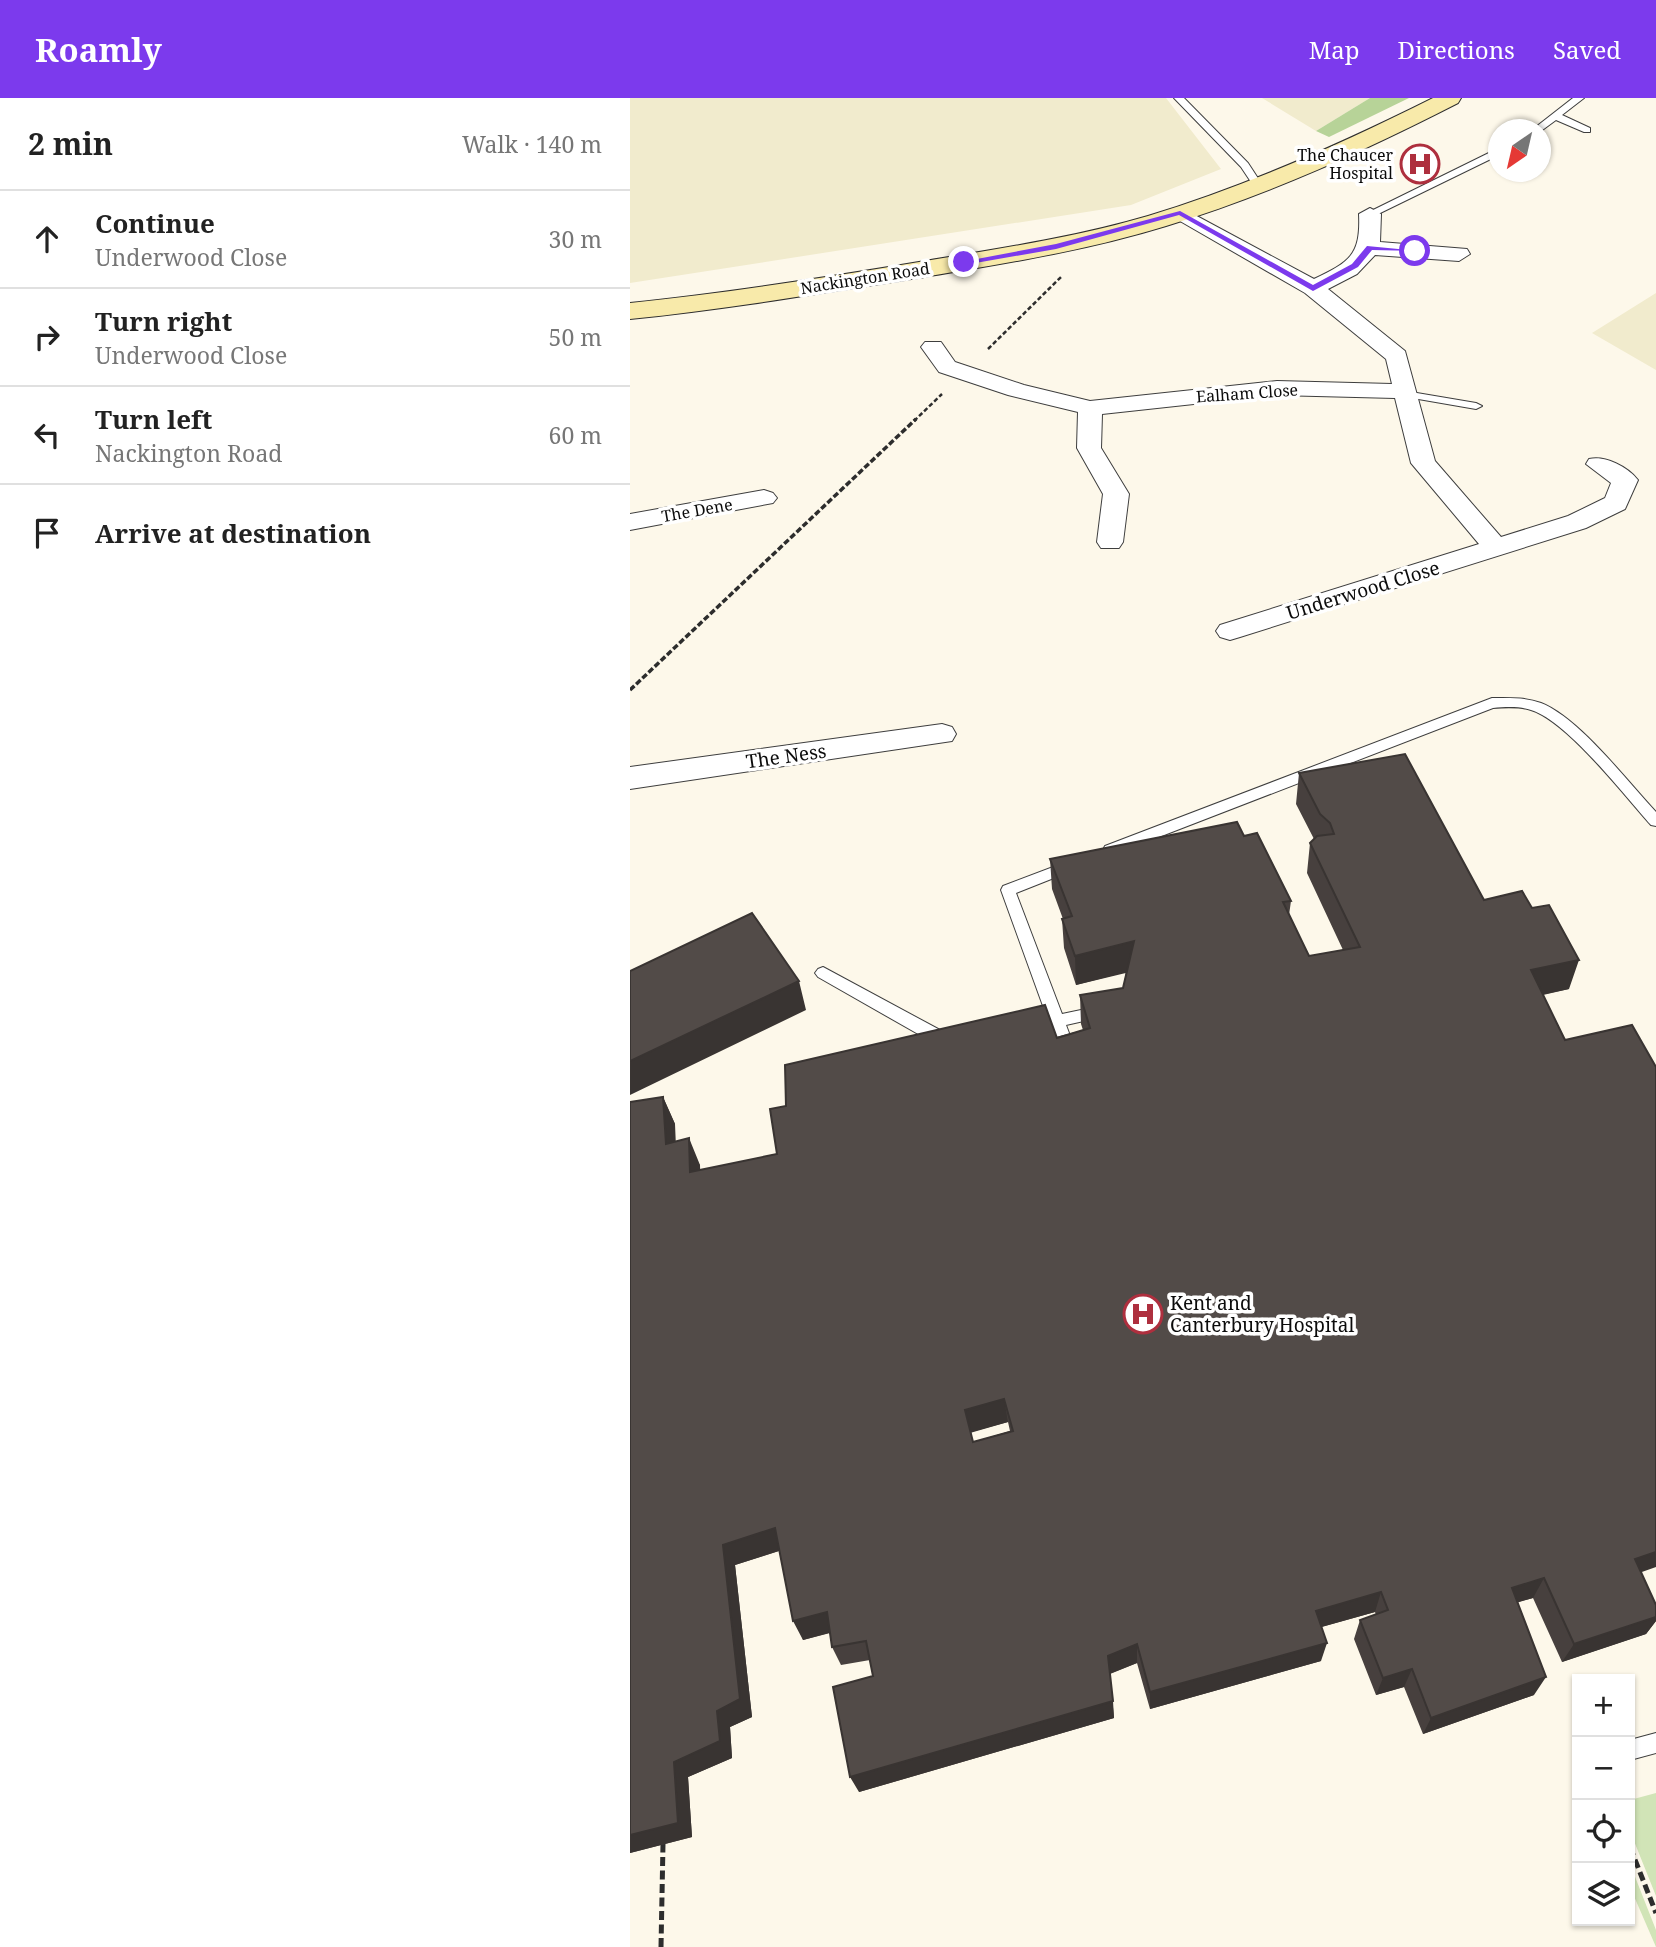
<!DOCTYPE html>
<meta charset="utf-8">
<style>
:root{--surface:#fff;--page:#f2f2f2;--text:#222;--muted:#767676;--line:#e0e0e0;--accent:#7c3aed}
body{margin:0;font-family:"Noto Serif",serif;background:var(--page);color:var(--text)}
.controls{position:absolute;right:21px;bottom:21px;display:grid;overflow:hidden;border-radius:0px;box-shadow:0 2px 5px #0004}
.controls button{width:63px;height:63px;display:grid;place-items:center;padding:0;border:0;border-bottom:2px solid var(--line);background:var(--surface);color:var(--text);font:35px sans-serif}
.compass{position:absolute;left:858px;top:21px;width:63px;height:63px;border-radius:50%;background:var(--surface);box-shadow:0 2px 5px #0004;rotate:214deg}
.stop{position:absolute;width:21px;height:21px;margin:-16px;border:5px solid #7c3aed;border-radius:50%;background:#fff}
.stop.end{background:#7c3aed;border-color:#fff;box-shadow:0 2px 7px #0008}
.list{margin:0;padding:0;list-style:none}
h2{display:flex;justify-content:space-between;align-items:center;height:91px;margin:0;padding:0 28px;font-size:30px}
h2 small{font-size:23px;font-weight:400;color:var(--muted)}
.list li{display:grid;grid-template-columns:46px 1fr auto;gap:21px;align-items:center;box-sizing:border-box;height:98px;padding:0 28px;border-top:2px solid var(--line)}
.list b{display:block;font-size:26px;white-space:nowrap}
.list p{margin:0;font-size:23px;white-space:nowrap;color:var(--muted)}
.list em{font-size:23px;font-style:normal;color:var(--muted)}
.icon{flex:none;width:38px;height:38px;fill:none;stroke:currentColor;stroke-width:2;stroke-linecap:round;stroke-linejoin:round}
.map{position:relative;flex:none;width:1026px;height:1849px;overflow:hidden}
header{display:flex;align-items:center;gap:42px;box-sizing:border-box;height:98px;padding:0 35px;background:var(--accent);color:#fff}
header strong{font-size:33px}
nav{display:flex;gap:38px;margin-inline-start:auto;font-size:24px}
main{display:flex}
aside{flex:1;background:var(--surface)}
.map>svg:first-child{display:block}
</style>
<header>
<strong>Roamly</strong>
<nav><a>Map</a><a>Directions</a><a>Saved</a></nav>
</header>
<main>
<aside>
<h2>2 min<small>Walk · 140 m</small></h2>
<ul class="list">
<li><svg class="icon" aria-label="ahead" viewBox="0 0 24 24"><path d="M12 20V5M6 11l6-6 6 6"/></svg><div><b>Continue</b><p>Underwood Close</p></div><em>30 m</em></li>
<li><svg class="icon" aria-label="right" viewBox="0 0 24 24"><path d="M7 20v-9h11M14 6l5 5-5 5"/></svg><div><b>Turn right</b><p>Underwood Close</p></div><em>50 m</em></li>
<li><svg class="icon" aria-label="left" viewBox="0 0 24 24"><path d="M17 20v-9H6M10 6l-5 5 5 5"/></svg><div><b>Turn left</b><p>Nackington Road</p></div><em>60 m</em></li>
<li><svg class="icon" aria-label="arrive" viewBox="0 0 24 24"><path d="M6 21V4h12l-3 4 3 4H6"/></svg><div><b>Arrive at destination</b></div></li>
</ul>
</aside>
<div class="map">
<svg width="1026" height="1849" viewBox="0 0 1026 1849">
<rect width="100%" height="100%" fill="#fdf8ea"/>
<path fill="#f1ebcd" d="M0 0H536L591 71 501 107 0 185Z
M632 0H740L686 33Z
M1026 195V272L962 235Z"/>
<path fill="#d1e4b7" d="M1026 1695V1798L1000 1733V1702Z
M1000 1766 1026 1832V1849L1000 1789Z"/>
<path fill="#b7d398" d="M740 0H779L699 39 686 33Z"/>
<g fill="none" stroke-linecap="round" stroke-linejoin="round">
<defs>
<path id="lane" d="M544 0H554L618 65 633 88 631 90H625L611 69Z
M943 0H954L932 17 960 30V34H954L926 22 911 33 902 32Z
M869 50V57L744 118 735 116Z
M775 293 846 305 852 308 846 311 771 298 769 296Z
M862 600C879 600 895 599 911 605 949 620 997 683 1026 714V728L1021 727C994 697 937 623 901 612 889 608 875 609 863 610L485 756 480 757 473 752 475 748Z
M439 763 444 764 446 768 444 772 386 795 432 916 470 908 476 910 478 914 476 918 436 927 442 943 440 948H428L421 930 411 929 409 925 411 921 417 919 371 792 373 788Z
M193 869 323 939 325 944 323 949H311L188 879 185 875 188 871Z
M1026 1635V1655L1000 1662V1642Z"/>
<path id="street" d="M550 109 684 181C719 164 731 158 729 116L740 110 751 116 750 144 837 151 840 156 829 163 745 157 727 176 698 191 775 253 805 363 871 439 938 418 975 400 981 385 956 366 959 361C975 357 998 369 1008 382L995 411 956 430 610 539 600 542 590 539 586 533 590 527 849 446 781 365 765 300 647 297 472 316 471 350 499 396 493 444 489 450H471L467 444 473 396 447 350 448 314 378 297 309 274 291 249 295 244H311L325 264 394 287 460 303 647 283 762 286 756 261 675 195 543 119 539 115Z
M134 392 143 395 147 400 143 405 0 432V416Z
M312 626 322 629 326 636 322 643 0 691V669Z"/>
<path id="secondary" d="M803 0H831L828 5C734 53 638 97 536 128 455 153 371 166 288 180 192 195 97 211 0 221V205C97 195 193 180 289 164 366 151 443 140 518 118 617 88 711 46 803 0Z"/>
</defs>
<use href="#lane" stroke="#3e3e3e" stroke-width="2"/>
<use href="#street" stroke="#3e3e3e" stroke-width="2"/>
<use href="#secondary" stroke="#2d2d2d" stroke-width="2"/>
<path stroke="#2d2d2d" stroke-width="2.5" stroke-dasharray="4.5 2.5" stroke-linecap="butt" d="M358 251 432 178
M284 323 312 296"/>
<path stroke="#2d2d2d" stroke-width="3.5" stroke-dasharray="6 2.5" stroke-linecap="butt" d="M0 592 286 321"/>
<path stroke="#2d2d2d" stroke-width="5" stroke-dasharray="9 4.5" stroke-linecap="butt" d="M945 1612 947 1618
M1000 1749 1026 1815
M31 1849 33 1746"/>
<use href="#lane" fill="#fff" fill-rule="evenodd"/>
<use href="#street" fill="#fff" fill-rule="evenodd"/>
<use href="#secondary" fill="#f8eaaa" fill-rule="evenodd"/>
</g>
<path fill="#47403e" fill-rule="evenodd" d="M669 675 854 802 939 891 913 897 1011 1474 1026 1507V1523L1016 1536 932 1564 903 1500 888 1504 904 1597 793 1636 774 1589 746 1597 724 1541 730 1522 746 1517 745 1514 691 1529V1563L520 1611 507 1565 480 1576 484 1620 229 1694 243 1578 240 1562 211 1567 202 1549 200 1535 173 1542 149 1453 105 1467 122 1619 100 1629 102 1660 58 1679 62 1739 0 1755V1004L33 999 45 1026V1043L70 1067V1072L147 1056 156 1008 453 932 451 926 450 897 493 890 496 874 446 887 434 850 432 821H433L422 791 420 761 614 738 661 803 659 817 679 858 713 852 677 775 680 745 684 741 666 706ZM378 1324 380 1333 343 1344 341 1334Z"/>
<path fill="#393432" d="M504 843V873L446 887 445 858Z
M949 862 939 891 892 901 901 872Z
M169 883 176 912 0 997V963Z
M33 999 45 1026 47 1073 36 1046Z
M59 1040 70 1067 71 1100 60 1074Z
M374 1301 378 1324 340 1335 335 1312Z
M145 1430 155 1451 105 1467 122 1619 100 1629 102 1660 58 1679 62 1739 0 1755V1737L44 1664 87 1613 93 1447Z
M1026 1454V1469L992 1481 1005 1461Z
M914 1480 903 1500 872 1509 882 1490Z
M751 1494 745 1514 681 1532 686 1513Z
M197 1514 206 1533 173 1542 163 1523Z
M1026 1519V1523L1016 1536 932 1564 944 1546Z
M697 1545 691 1563 520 1611V1594Z
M507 1546V1565L479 1576 478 1558Z
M782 1571 774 1589 746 1597 753 1580Z
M916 1579 904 1597 793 1636 801 1620Z
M483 1603 484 1620 229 1694 220 1679Z"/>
<path fill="#524b48" stroke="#393432" stroke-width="2" fill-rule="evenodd" d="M775 656 854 802 892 793 902 810 919 807 949 862 901 872 935 942 1002 927 1026 969V1454L1005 1461 1026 1507V1519L944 1546 914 1480 882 1490 916 1579 801 1620 782 1571 753 1580 730 1522 758 1512 751 1494 686 1513 697 1545 520 1594 507 1546 478 1558 483 1603 220 1679 203 1589 243 1578 236 1543 202 1549 197 1514 163 1523 145 1430 93 1447 110 1601 87 1613 90 1643 44 1664 48 1725 0 1737V1004L33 999 36 1046 59 1040 60 1074 147 1056 140 1011 156 1008 155 967 415 907 427 940 460 930 450 897 493 890 504 843 445 858 432 821 442 818 420 761 607 724 614 738 627 735 661 803 653 804 679 858 730 849 680 745 687 738 704 736 700 725 690 716 669 675ZM374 1301 383 1333 343 1344 335 1312Z
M122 815 169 883 0 963V873Z"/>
<path fill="#7c3aed" d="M550 113 683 187 722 166 737 148 789 153 742 152 728 169 683 193 549 117 426 151 334 167 331 164 426 146Z"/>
<defs>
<symbol id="hospital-ring" viewBox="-11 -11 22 22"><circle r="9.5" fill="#fff" stroke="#ae2f3e" stroke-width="1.5"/><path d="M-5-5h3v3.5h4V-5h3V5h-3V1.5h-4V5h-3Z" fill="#ae2f3e"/></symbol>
</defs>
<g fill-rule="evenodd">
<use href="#hospital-ring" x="768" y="44" width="44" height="44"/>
<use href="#hospital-ring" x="491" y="1194" width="44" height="44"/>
</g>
<g text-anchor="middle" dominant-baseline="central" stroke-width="7" stroke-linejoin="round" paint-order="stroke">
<g font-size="16" fill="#0b0b0b" stroke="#fff" text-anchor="end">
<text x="763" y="57">The Chaucer<tspan x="763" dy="18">Hospital</tspan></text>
</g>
<g font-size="16" fill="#0b0b0b" stroke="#fff">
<text transform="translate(235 180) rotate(-9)">Nackington Road</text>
<text transform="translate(617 295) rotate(-4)">Ealham Close</text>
<text transform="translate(67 412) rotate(-10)">The Dene</text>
</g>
<g font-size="19" fill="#0b0b0b" stroke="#fff">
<text transform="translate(733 492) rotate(-17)">Underwood Close</text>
<text transform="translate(156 658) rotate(-8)">The Ness</text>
</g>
<g font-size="19" fill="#0b0b0b" stroke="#fff" text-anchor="start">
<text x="540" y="1205">Kent and<tspan x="540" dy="22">Canterbury Hospital</tspan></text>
</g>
</g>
</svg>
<div class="controls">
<button>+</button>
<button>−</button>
<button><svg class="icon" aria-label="locate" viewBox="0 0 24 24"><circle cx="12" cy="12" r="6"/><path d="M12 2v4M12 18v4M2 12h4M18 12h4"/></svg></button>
<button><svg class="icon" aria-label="layers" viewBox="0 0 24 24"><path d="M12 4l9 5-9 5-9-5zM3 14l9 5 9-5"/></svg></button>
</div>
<svg class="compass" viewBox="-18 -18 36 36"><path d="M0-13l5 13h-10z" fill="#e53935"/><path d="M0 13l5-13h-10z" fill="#767676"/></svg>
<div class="stop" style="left:785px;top:153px"></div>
<div class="stop end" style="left:334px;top:164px"></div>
</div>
</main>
